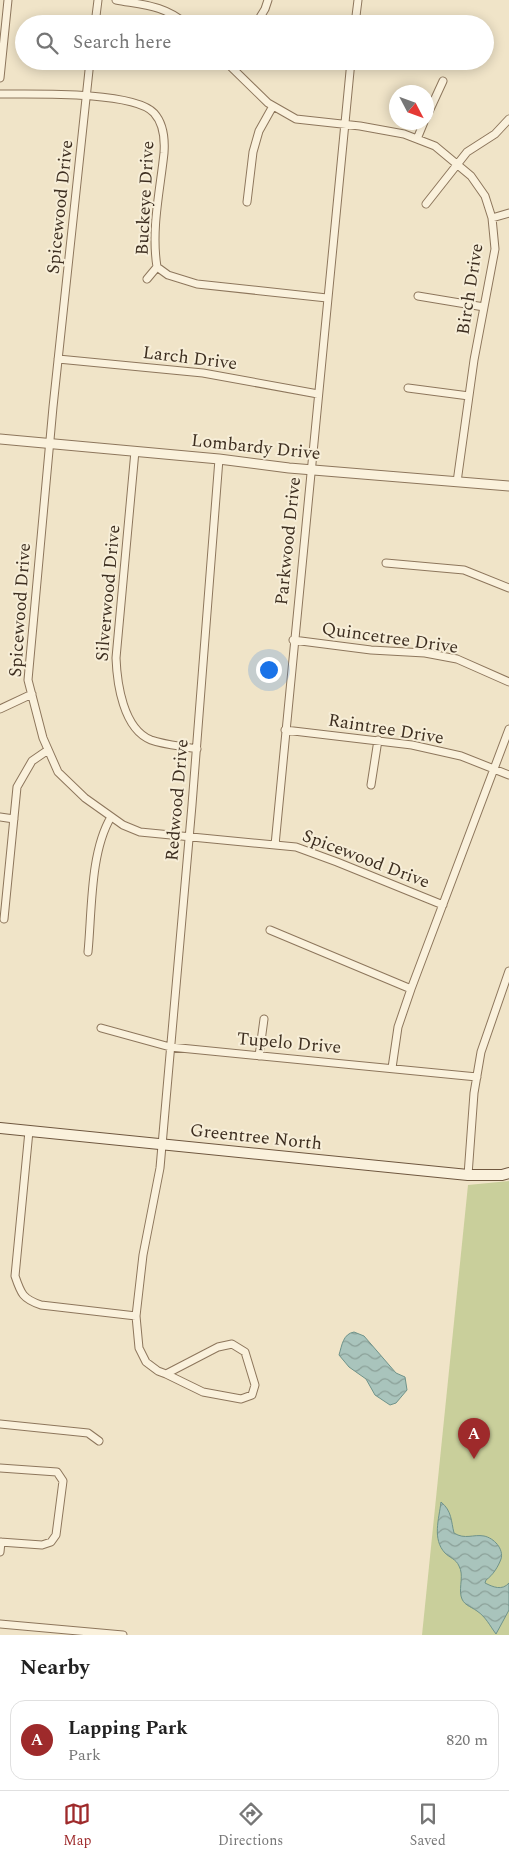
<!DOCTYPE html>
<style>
:root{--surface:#fff;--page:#f6f6f6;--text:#222;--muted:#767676;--line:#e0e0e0;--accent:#9e2a2b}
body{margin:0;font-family:Spectral,serif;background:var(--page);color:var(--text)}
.compass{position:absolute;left:389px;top:85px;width:45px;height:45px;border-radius:50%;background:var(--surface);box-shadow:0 2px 12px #0003;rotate:131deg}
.you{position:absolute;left:268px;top:669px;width:18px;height:18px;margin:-12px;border:4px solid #fff;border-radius:50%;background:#1a73e8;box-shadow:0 0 0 8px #1a73e833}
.badge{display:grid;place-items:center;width:32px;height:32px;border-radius:50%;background:var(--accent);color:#fff;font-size:16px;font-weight:700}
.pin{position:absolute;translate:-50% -41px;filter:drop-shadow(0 1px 2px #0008)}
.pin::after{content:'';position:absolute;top:26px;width:18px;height:15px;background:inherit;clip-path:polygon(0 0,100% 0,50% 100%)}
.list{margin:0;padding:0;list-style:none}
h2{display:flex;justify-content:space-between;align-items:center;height:65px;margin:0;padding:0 20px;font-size:21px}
h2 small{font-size:16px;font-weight:400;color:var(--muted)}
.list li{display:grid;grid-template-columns:32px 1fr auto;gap:15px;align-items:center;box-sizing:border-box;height:80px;margin:0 10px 10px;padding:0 10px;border:1px solid var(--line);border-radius:15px}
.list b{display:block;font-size:19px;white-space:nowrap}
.list p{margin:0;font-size:16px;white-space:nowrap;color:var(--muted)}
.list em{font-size:16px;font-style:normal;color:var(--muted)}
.icon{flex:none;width:28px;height:28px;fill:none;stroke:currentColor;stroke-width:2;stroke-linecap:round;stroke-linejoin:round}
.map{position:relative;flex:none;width:509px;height:1635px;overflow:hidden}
.search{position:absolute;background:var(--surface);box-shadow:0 2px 12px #0003;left:15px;right:15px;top:15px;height:55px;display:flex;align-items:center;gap:12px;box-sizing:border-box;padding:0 18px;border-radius:28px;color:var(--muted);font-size:19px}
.sheet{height:155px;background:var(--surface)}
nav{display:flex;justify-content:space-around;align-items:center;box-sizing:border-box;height:70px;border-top:1px solid var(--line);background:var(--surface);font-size:14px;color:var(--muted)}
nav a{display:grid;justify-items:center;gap:2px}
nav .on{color:var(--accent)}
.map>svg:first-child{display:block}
</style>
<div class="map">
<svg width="509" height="1635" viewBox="0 0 509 1635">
<defs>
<pattern id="water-waves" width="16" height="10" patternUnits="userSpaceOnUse" patternTransform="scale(1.25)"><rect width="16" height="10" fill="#a9c4bc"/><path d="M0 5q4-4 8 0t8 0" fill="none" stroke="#8ba098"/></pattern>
</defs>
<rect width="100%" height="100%" fill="#f0e4c8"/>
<path fill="#c9cf9b" d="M509 1181V1635H422L468 1185Z"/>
<path fill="url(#water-waves)" stroke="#6f938a" d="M354 1332 364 1336 396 1373 405 1377 407 1390 396 1403 390 1405 375 1395 366 1379 349 1367 339 1355C342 1345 343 1334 354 1332Z
M441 1502C452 1511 451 1521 454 1533 465 1540 473 1534 484 1536 494 1538 504 1549 501 1559 498 1567 493 1575 486 1580L485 1583C493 1587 502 1591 509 1583V1610L496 1634C490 1626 486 1617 477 1611 470 1606 463 1605 461 1596 459 1586 464 1575 459 1566 456 1559 450 1558 445 1553 432 1539 439 1519 441 1502Z"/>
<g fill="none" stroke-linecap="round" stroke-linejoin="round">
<defs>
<path id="minor" d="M116 0C143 5 164 5 186 24
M95 24 98 0
M256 24 265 9 268 0
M355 24 358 0
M90 61 53 407 28 680 43 738 58 772 85 798 123 825 140 832 296 847 337 862 443 905
M225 61 268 103 296 119 360 126 404 134 435 146 471 176 485 196 492 218 495 249 474 360 457 482
M0 78 8 0
M0 94C31 94 134 91 154 113 164 124 165 139 164 153 160 191 151 229 157 267L168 275 197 284 327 298
M426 118 443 81
M417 139 424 122
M247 202 253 152 259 131 273 106
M426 204 467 152 495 134 509 119
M492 218 509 213
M147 279 157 267
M418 296 484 307
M58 359 203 373 318 394
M408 388 469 396
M135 451 116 658C117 683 123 729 151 740 165 745 182 746 197 749
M386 563 464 570 509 588
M293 640 371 650 425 653 457 659 509 682
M0 709 32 694
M285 730 412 745 461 756 509 775
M371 785 378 740
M0 817 14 819
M275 845 351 61
M4 919 17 787 32 761 48 750
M270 930 411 989
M88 952C92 911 90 852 111 817
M101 1028 170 1047 477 1077
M259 1056 264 1019
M392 1068 398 1027 411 989 509 729
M29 1131 15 1276C21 1294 23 1299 41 1305L136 1316
M468 1175 474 1093 481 1052 509 971
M232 1344 245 1352 255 1385 252 1395 241 1399 203 1392 166 1374 218 1347Z
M166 1374 158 1371 146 1362 139 1348 136 1316 143 1255 160 1168 192 805 219 459
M0 1424 88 1433 99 1441
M0 1468 57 1472 63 1481 56 1535 51 1542 42 1545 0 1542
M0 1552 1 1542
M0 1624 123 1635"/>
<path id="tertiary" d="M0 439 219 459 289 468 509 486"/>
<path id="secondary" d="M0 1128 468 1175H502L509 1173"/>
</defs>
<use href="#minor" stroke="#8d765c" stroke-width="9"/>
<use href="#tertiary" stroke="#8d765c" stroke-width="11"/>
<use href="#secondary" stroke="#6f573f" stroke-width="12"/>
<use href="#minor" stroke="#faf1dc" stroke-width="7"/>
<use href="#tertiary" stroke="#faf1dc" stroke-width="9"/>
<use href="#secondary" stroke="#faf1dc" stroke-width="10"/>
</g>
<g text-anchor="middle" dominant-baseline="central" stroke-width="4" stroke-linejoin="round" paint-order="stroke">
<g font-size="18" fill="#3d2e20" stroke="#f7eed8">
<text transform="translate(145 198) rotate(-87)">Buckeye Drive</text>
<text transform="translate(60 207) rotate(-84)">Spicewood Drive</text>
<text transform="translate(470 289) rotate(-81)">Birch Drive</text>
<text transform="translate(190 358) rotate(7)">Larch Drive</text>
<text transform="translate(256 447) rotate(6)">Lombardy Drive</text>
<text transform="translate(288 541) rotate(-84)">Parkwood Drive</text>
<text transform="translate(108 593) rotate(-85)">Silverwood Drive</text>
<text transform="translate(20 610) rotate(-86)">Spicewood Drive</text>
<text transform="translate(390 638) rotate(8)">Quincetree Drive</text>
<text transform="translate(386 729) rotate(9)">Raintree Drive</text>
<text transform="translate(177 800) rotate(-85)">Redwood Drive</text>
<text transform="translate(366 859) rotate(21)">Spicewood Drive</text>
<text transform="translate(289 1043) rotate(5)">Tupelo Drive</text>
<text transform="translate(256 1137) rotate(6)">Greentree North</text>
</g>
</g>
</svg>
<svg class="compass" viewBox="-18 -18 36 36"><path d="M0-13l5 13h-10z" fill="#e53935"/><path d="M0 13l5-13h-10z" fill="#767676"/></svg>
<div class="you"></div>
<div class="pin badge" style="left:474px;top:1459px">A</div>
<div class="search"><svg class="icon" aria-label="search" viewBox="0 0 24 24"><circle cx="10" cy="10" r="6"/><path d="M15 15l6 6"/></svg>Search here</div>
</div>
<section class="sheet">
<h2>Nearby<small></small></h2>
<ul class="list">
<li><span class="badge">A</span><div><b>Lapping Park</b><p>Park</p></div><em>820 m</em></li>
</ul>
</section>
<nav>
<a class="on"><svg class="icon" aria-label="map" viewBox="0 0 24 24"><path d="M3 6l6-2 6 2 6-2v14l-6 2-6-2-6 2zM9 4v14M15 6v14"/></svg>Map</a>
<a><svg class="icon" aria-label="directions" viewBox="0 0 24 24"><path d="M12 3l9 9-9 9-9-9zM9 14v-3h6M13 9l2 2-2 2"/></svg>Directions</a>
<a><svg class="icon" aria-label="saved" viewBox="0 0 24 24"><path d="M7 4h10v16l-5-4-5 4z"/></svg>Saved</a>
</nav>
